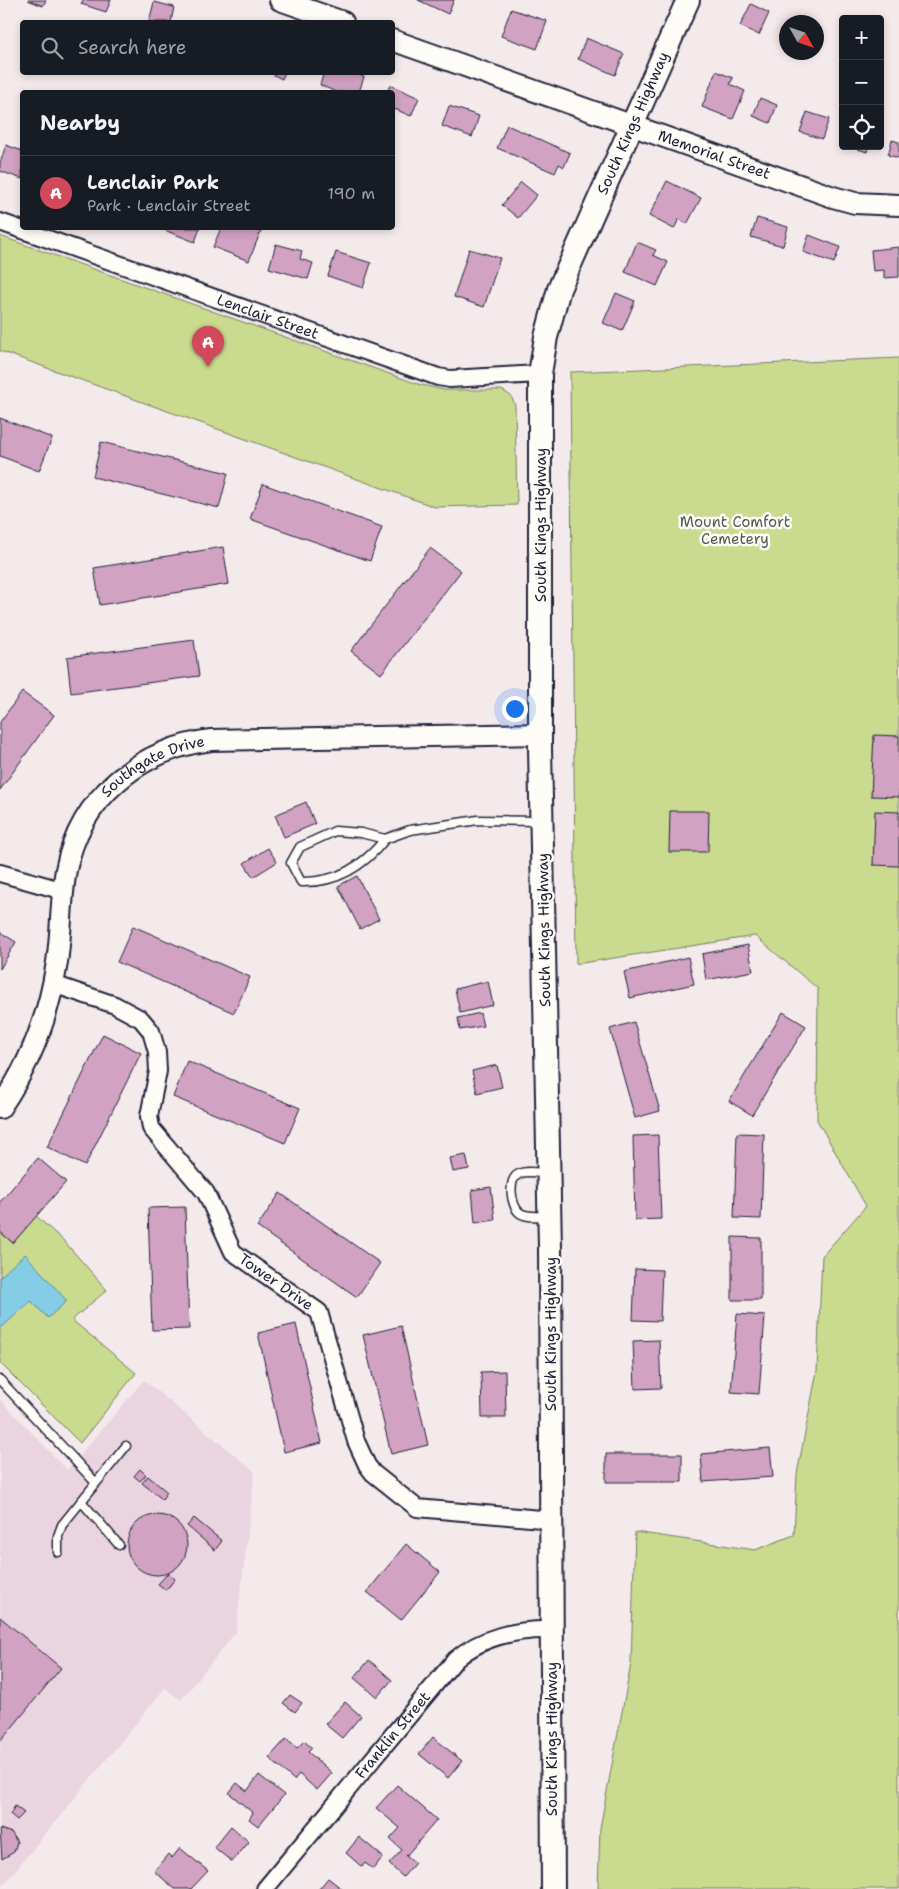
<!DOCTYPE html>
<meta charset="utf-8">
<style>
:root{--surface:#171b24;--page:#20242c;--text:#f1f3f6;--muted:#9ea1a6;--line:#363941;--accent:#d1495b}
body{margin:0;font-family:"Shantell Sans",sans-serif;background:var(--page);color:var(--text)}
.controls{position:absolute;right:15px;top:15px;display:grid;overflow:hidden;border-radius:5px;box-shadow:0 2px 8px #0003}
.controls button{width:45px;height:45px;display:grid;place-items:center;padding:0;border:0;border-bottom:1px solid var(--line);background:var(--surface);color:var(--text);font:25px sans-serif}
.compass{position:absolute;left:779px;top:15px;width:45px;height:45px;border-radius:50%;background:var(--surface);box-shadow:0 2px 8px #0003;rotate:130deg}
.you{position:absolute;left:514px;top:708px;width:18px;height:18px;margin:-12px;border:4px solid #fff;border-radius:50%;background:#1a73e8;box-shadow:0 0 0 8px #1a73e833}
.badge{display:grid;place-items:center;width:32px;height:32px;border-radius:50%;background:var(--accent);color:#fff;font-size:16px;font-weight:700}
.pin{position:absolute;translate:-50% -41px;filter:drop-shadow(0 1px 2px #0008)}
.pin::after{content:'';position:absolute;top:26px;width:18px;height:15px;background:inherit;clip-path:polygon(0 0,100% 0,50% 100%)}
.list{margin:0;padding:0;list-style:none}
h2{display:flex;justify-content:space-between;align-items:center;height:65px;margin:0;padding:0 20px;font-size:21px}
h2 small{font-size:16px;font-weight:400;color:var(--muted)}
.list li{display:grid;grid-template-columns:32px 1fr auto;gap:15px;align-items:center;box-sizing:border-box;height:75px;padding:0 20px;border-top:1px solid var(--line)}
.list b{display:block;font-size:19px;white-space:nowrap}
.list p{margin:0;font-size:16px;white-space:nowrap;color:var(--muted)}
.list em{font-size:16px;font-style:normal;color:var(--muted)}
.icon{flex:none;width:28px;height:28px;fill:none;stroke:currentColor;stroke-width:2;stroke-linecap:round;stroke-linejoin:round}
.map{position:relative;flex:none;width:899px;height:1889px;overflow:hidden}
.search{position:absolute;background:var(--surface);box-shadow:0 2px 8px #0003;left:20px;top:20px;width:375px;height:55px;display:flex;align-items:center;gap:12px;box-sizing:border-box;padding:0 18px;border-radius:5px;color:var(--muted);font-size:19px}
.panel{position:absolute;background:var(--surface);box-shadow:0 2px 8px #0003;left:20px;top:90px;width:375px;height:140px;border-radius:5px}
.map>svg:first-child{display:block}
</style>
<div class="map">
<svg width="899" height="1889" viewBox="0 0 899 1889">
<rect width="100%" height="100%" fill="#f4eaec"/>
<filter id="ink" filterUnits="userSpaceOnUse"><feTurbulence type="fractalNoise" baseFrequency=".02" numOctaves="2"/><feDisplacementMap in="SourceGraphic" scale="10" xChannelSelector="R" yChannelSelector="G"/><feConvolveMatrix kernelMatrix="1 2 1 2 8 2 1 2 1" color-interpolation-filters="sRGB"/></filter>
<g filter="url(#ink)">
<path fill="#ead4df" d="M144 1380 255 1472 236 1632 181 1700 165 1688 0 1889V1399L67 1470Z"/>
<path fill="#cada8e" stroke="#767e64" d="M0 236 418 384 444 390H502L511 396 515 405 517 505 435 507 0 351Z
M899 358V1889H598L600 1828 631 1664 635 1532 755 1550 794 1535 797 1474 817 1371 822 1256 866 1206 817 1120 818 989 755 936 576 964 570 372Z
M36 1216 64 1241 107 1290 72 1320 136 1373 80 1443 0 1363V1232L13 1243Z"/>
<path fill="#85cde6" stroke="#5d89a2" d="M25 1254 67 1301 48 1318 31 1301 0 1329V1277Z"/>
<path fill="#d1a2c2" stroke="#22223b" d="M28 0H46L43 6Z
M83 0H111L106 12 81 4Z
M418 0H454L448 14Z
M154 2 174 7 171 22H149Z
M751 4 769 13 759 35 740 26Z
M511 9 547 21 537 49 501 36Z
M586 38 624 54 615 75 578 59Z
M716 71 733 78 730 84 745 91 733 119 702 107Z
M268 72H285L282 79Z
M324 72H352L364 77 359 92H336L320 85Z
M390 85 419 98 411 116 392 108V92H387Z
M760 98 777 105 770 123 753 116Z
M449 106 479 116 472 137 442 126Z
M807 112 829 119 822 139 800 132Z
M507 125 570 153 564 167 559 164 555 173 497 148Z
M892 140 899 142V158L888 155Z
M6 145 22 151V179L0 171V163Z
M849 146H868L867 152Z
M667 181 701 198 687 224 679 219 674 229 649 216Z
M521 182 537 195 518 218 502 205Z
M757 218 788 227 783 246 751 237Z
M159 228H200L195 242Z
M221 228H262L249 261 213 247Z
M809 235 840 247 834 263 803 252Z
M637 242 656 250 653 255 668 262 657 286 625 272Z
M276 244 302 251 300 259 313 263 308 279 269 268Z
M899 247V277L884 278V270L873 271 871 250Z
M469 249 500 258 484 307 454 297Z
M336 252 371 263 363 288 328 276Z
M616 293 635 301 622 331 603 323Z
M0 418 52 438 39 471 0 456Z
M101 442 228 473 219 508 93 477Z
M263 484 382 527 370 561 250 519Z
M223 547 229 584 100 605 94 568Z
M430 548 461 571 381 674 351 651Z
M194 640 199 676 71 693 67 657Z
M22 692 54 715 0 790V722Z
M874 735 899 736V797L871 796Z
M306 802 315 824 284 837 275 815Z
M670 811H709L708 852H669Z
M875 811 899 812V866L873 865Z
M268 848 277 862 253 877 244 863Z
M357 876 379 919 360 929 338 886Z
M133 926 250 977 234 1013 117 962Z
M0 932 16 942 0 969Z
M748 945 753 971 706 980 702 954Z
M688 957 694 984 630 998 624 972Z
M488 981 493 1005 460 1013 455 989Z
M783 1012 806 1026 752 1115 729 1101Z
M480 1013 483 1026 460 1030 458 1018Z
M634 1022 660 1111 635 1118 610 1029Z
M103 1034 141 1053 85 1166 47 1147Z
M187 1061 300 1108 285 1143 173 1097Z
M497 1065 502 1087 477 1093 472 1071Z
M737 1133 764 1134 761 1219 734 1218Z
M658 1135 661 1219 635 1220 633 1136Z
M466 1155 469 1169 453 1172 450 1158Z
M38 1158 66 1182 13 1243 0 1232V1202Z
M491 1187 495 1220 475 1223 472 1190Z
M280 1193 380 1263 357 1297 257 1227Z
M185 1207 189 1329 152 1330 148 1208Z
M732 1237 761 1238V1300H732Z
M635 1269 662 1270 660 1321 633 1320Z
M737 1314 765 1316 759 1394 731 1392Z
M296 1324 322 1443 284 1452 258 1333Z
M401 1326 428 1445 391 1454 363 1335Z
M659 1340 661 1388 635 1389 633 1341Z
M505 1371 506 1418H482L481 1372Z
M770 1448 773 1477 703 1482 701 1454Z
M606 1454H682V1482H606Z
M140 1469 146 1475 140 1481 134 1476Z
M148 1476 167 1492 162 1499 142 1483Z
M127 1545a30 30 0 1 1 60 0a30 30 0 1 1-60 0Z
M194 1518 222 1541 215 1550 187 1526Z
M406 1544 440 1572 401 1620 367 1592Z
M168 1573 175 1579 166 1590 158 1584Z
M0 1617 61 1668 0 1742Z
M369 1660 392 1680 377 1697 354 1678Z
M290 1695 302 1703 295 1712 283 1703Z
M345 1702 361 1716 342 1738 325 1724Z
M433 1737 462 1761 448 1778 419 1754Z
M286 1739 297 1748 304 1741 312 1748 308 1752 332 1773 317 1790 299 1774 294 1780 269 1758Z
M259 1775 284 1795 258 1826 249 1819 253 1813 229 1793 237 1783 247 1791Z
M397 1785 437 1820 406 1856 415 1863 403 1877 389 1864 402 1850 390 1839 400 1828 376 1808Z
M15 1806 24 1813 17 1820 10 1814Z
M231 1826 249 1842 232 1862 214 1847Z
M0 1829 12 1833 17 1842 14 1852 2 1859Z
M359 1837 383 1857 373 1869 365 1863 362 1867 346 1853Z
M180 1848 208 1871 191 1889H175L154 1871 168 1854 172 1858Z
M328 1878 342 1889H319Z"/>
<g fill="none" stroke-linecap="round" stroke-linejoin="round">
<defs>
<path id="service" d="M385 839C363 867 336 883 301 882L291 863 300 847 335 831 361 833 385 839 410 830 478 820 540 821
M547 1173C538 1173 526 1170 519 1174 507 1179 511 1207 520 1213 528 1218 540 1216 548 1216
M0 1380 96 1483
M81 1501 119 1545
M58 1552V1536L62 1525 126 1446"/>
<g id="minor">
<path id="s1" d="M0 222 438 377 450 379 540 374"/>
<path d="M0 873 64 891"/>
<path id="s2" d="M53 984 115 1005 141 1019 151 1031 157 1052 158 1071 149 1116 151 1128 206 1193 233 1252 319 1312 356 1441 367 1465 373 1473 417 1508 552 1520"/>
<path id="s3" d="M265 1889 455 1660C481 1637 517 1629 552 1630"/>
</g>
<g id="tertiary">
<path d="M280 0 343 22"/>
<path id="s4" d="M392 40 833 197 855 203 899 205"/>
<path id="s5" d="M0 1108C28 1067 48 1018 56 968 62 936 60 902 66 870 80 798 140 749 211 740L541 734"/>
</g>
<g id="secondary">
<path id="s6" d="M553 1889 550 1247 540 748V374L546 337 559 289 688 0"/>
</g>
</defs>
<use href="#service" stroke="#22223b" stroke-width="11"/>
<use href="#minor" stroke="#22223b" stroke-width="20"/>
<use href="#tertiary" stroke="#22223b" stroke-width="24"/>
<use href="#secondary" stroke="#22223b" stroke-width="26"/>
<use href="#service" stroke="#fdfcf7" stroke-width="8"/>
<use href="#minor" stroke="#fdfcf7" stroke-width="16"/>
<use href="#tertiary" stroke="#fdfcf7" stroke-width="20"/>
<use href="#secondary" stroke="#fdfcf7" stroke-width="22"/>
</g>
</g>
<g text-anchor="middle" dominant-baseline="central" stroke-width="5" stroke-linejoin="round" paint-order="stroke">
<g font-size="15" fill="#22223b" stroke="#fdfcf7">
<text stroke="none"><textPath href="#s6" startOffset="1784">South Kings Highway</textPath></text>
<text stroke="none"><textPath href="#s4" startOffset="342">Memorial Street</textPath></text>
<text stroke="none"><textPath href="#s1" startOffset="284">Lenclair Street</textPath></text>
<text transform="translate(541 525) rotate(-90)">South Kings Highway</text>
<text stroke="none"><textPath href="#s5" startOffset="394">Southgate Drive</textPath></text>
<text transform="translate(544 930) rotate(-91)">South Kings Highway</text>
<text stroke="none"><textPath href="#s2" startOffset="412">Tower Drive</textPath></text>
<text transform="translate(551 1334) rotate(-90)">South Kings Highway</text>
<text stroke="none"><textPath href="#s3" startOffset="200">Franklin Street</textPath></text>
<text transform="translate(552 1739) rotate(-90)">South Kings Highway</text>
</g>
<g font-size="15" fill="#545954" stroke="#fdfcf7">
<text x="735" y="522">Mount Comfort<tspan x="735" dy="17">Cemetery</tspan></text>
</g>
</g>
</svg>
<div class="controls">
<button>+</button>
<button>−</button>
<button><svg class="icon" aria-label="locate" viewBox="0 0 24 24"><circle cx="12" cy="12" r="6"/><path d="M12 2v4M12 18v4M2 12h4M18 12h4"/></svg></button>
</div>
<svg class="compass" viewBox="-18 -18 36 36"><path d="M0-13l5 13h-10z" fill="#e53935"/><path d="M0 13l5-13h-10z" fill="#9ea1a6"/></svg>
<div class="you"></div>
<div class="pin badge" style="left:208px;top:367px">A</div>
<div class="search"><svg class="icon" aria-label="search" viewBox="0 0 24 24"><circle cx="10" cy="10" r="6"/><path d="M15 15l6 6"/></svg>Search here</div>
<section class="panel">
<h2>Nearby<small></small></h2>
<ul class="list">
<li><span class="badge">A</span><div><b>Lenclair Park</b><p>Park · Lenclair Street</p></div><em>190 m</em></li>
</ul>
</section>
</div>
